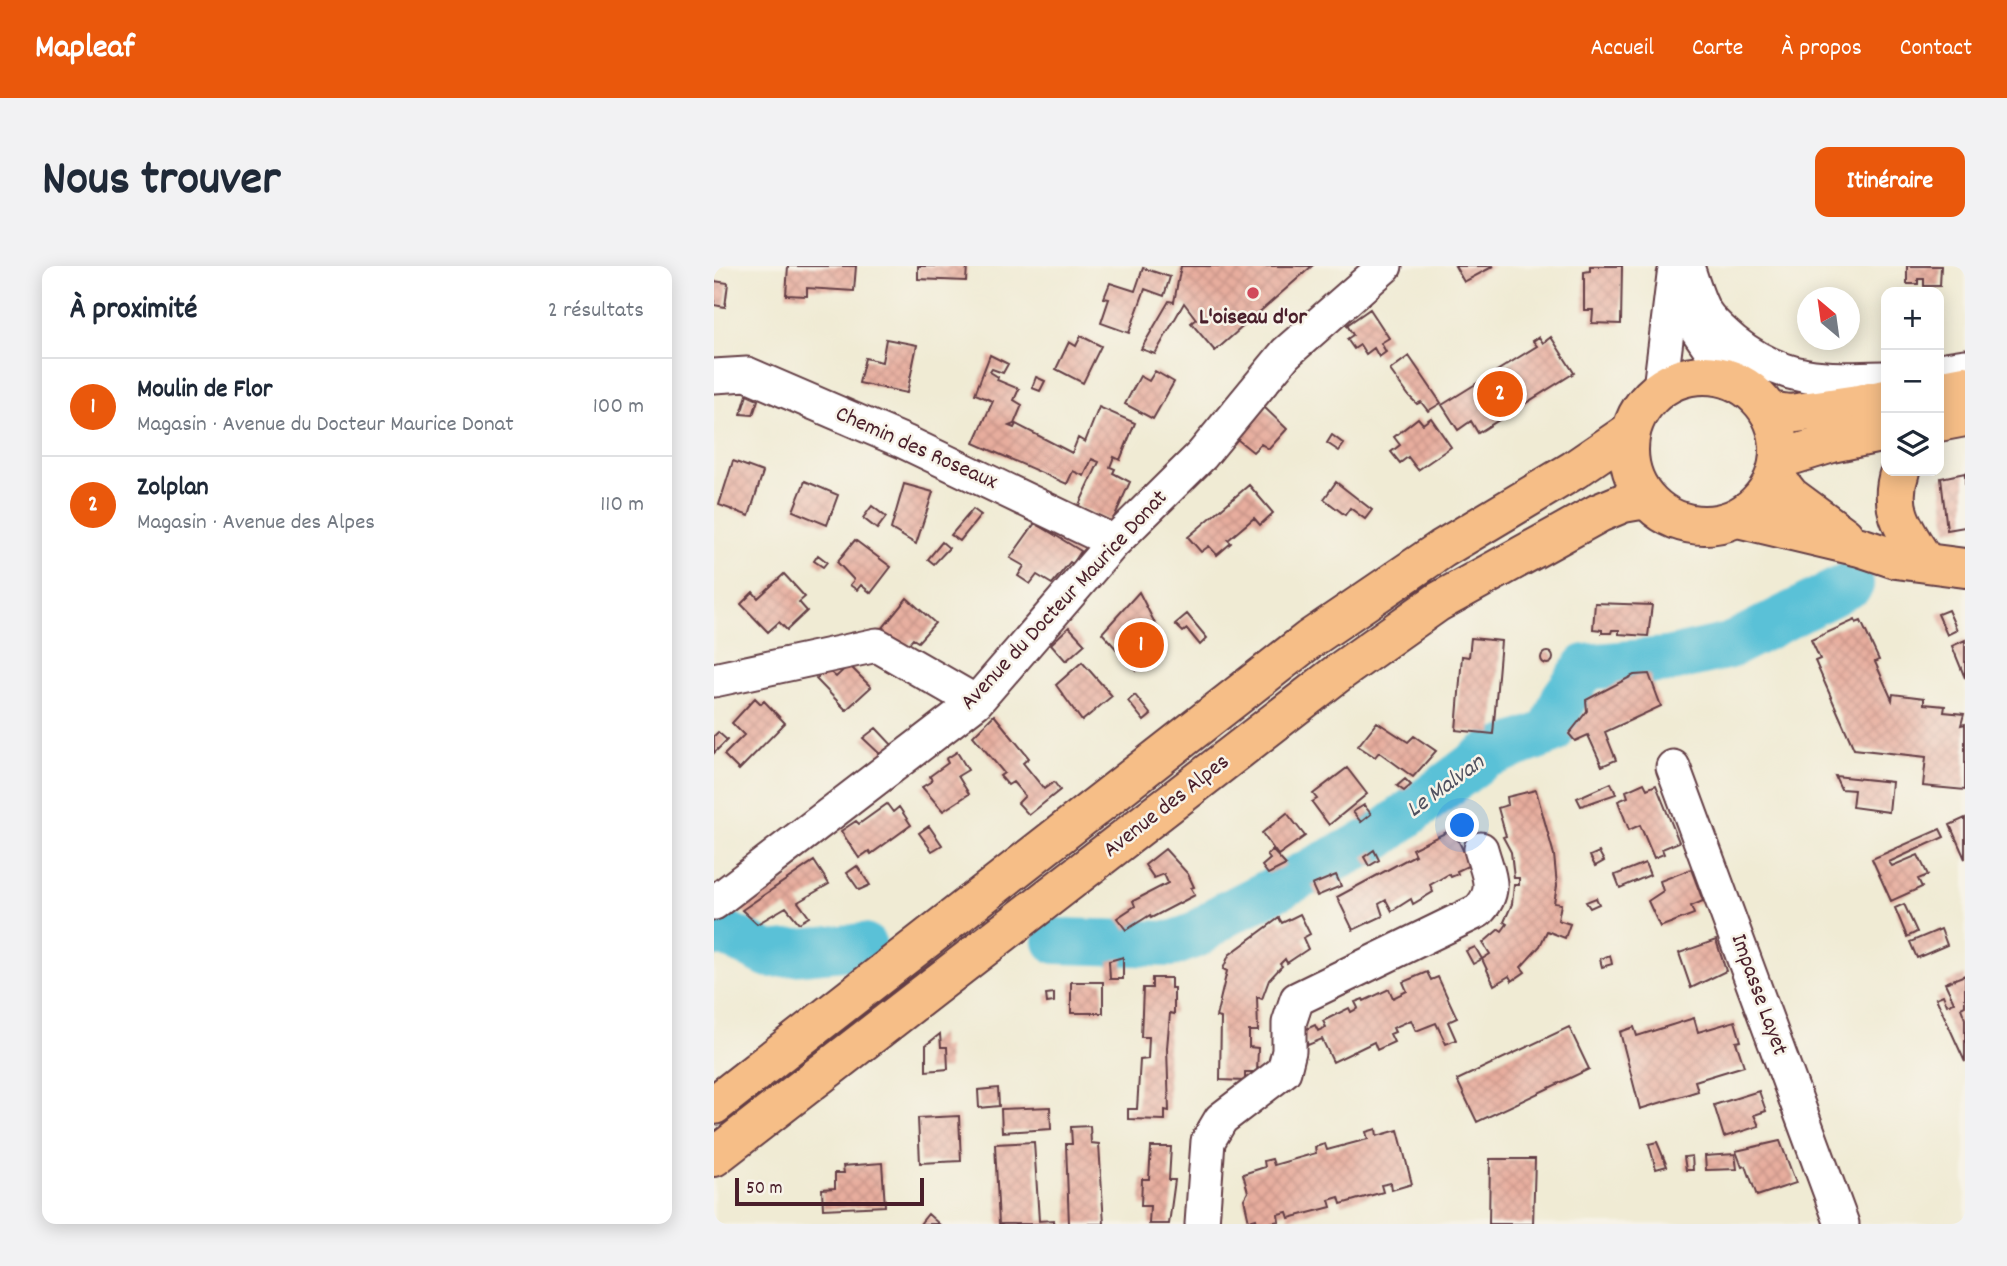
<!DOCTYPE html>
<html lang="fr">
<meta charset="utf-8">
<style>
:root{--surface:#fff;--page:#f2f2f3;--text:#1f2937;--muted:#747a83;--line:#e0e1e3;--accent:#ea580c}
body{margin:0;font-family:Dekko,sans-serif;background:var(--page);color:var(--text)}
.controls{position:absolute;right:21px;top:21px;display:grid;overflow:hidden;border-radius:14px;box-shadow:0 4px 18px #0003}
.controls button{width:63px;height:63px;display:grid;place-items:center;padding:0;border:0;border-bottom:2px solid var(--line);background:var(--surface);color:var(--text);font:35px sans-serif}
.compass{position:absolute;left:1083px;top:21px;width:63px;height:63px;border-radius:50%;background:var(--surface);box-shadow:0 4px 18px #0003;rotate:331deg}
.scale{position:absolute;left:21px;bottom:18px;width:189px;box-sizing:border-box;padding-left:7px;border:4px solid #4a1f2b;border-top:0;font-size:19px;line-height:24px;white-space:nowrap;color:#4a1f2b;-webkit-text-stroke:5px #f7f3e8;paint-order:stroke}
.you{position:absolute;left:749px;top:560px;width:24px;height:24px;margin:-18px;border:5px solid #fff;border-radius:50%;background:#1a73e8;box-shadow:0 0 0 10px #1a73e833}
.badge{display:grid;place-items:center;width:46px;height:46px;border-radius:50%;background:var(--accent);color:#fff;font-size:23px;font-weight:700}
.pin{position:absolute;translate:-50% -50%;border:4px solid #fff;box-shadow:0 2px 7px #0006}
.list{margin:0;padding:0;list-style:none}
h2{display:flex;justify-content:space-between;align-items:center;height:91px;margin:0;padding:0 28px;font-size:30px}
h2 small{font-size:23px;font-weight:400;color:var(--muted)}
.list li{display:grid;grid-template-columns:46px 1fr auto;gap:21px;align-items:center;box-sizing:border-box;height:98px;padding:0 28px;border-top:2px solid var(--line)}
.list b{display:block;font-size:26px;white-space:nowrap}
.list p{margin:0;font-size:23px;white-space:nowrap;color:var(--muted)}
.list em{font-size:23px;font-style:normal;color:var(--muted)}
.icon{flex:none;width:38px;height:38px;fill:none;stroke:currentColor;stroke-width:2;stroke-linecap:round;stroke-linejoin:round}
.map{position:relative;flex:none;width:1251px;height:958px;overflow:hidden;border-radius:14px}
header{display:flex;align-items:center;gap:42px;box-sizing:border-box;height:98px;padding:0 35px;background:var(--accent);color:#fff}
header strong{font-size:33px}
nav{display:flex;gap:38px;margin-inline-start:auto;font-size:24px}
.intro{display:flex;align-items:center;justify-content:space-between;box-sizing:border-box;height:168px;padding:0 42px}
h1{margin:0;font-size:49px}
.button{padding:18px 32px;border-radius:14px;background:var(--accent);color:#fff;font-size:24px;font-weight:700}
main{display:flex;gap:42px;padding:0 42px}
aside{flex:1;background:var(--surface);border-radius:14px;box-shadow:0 4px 18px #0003}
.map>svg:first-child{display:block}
</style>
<header>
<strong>Mapleaf</strong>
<nav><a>Accueil</a><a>Carte</a><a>À propos</a><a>Contact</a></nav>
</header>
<div class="intro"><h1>Nous trouver</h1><a class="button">Itinéraire</a></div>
<main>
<aside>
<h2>À proximité<small>2 résultats</small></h2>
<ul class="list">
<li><span class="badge">1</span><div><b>Moulin de Flor</b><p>Magasin · Avenue du Docteur Maurice Donat</p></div><em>100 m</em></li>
<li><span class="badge">2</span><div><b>Zolplan</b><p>Magasin · Avenue des Alpes</p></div><em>110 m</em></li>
</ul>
</aside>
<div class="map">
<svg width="1251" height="958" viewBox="0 0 1251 958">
<defs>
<pattern id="building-cross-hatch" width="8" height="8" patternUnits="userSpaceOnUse" patternTransform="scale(1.75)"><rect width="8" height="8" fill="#e7ad9e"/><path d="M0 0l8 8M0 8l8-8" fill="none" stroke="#c89488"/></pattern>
</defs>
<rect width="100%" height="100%" fill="#f7f3e8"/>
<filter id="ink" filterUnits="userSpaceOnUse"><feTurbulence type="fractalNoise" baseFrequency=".0143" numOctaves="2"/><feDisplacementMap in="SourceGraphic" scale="14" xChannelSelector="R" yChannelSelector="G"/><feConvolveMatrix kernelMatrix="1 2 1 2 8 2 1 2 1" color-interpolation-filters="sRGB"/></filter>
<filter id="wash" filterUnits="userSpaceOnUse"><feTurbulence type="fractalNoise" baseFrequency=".00686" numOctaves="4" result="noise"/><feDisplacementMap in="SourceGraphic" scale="28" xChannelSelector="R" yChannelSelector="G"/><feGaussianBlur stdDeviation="1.57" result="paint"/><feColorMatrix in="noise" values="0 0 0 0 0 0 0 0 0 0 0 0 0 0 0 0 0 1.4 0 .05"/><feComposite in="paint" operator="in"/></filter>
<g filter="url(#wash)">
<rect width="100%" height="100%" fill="#f0ebd4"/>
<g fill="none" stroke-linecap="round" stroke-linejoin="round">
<path stroke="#5ac1d7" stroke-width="46" d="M0 668 11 667 55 689 150 680
M342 675 458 678 482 669 510 649 664 571 771 490 837 466 850 432 872 401 953 394 1015 380 1137 318"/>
</g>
<g id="blocks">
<path fill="url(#building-cross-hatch)" d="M74 0H142L140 25 93 22V30L72 29Z
M204 0H253L252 15 204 13Z
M467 0H598L501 85 477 57 482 53 470 37 441 88 427 83 455 35 460 36Z
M741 0H780L750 16Z
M876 0H908L907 58 878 57 879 44H870V6L876 5Z
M1193 0H1227L1226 20H1210V13H1204V18H1193Z
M429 2 456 11 450 30 431 23 415 67 387 57 395 33 390 32 396 17 421 25Z
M0 15 14 17 11 41 0 39Z
M656 43 675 72 667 77 672 86 665 91 660 82 652 88 646 79 640 83 633 73 639 69 633 59Z
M367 70 387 80 369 117 342 103 355 76 362 80Z
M825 71 829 77 837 71 860 107 764 167 757 155 744 164 728 139 823 80 819 75Z
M172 73 203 79 193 127 145 117 151 92 168 96Z
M276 89 294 98 289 107 278 103 276 106 284 111 283 114 305 123 300 134 308 139 300 158 295 160 300 162 302 158 358 187 364 172 371 176 385 141 421 157 406 194 400 191 396 201 401 203 399 207 416 216 398 256 364 241 385 196 378 193 370 210 359 205 353 218 260 177 279 135 261 128Z
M695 90 727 137 714 145 707 136 703 138 695 130 676 104Z
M441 105 460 116 439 153 411 138 426 110 435 115Z
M322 111 331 115 326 125 318 122Z
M33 129 44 134 39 149 27 148Z
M548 139 573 163 555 183 547 178 539 186 519 170Z
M704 152 709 158 717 152 737 181 704 204 694 191 686 197 677 186 686 179 680 171Z
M618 169 630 178 625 185 613 177Z
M19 195 49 206 35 250 5 239Z
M1251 207V261L1233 264 1227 212Z
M91 215 124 229 113 259 79 245Z
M622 216 658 244 651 253 636 242 631 249 610 233Z
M190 218 219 226 202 278 177 263Z
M535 219 559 247 546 259 540 252 514 274 517 277 503 289 495 280 487 286 474 271Z
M158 240 172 251 163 263 149 252Z
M259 243 267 249 246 275 237 269Z
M321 257 367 285 359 298 356 296 338 318 323 309 316 318 304 310 310 300 296 292Z
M141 274 177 301 157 327 147 319 143 324 136 319 140 314 123 296Z
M228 276 235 282 220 298 214 293Z
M104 289 113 296 109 301 100 295Z
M70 308 91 331 85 336 93 345 73 364 65 356 54 366 27 338 39 326 44 332Z
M425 326 452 379 422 405 388 367Z
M193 332 221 357 204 376 199 373 187 387 163 369Z
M881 337 938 339 934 370 905 368V364H898L897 367H888V364L879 363Z
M1234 344 1243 364 1233 369 1224 348Z
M473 348 493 372 486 379 473 363 469 366 461 358Z
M1141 354 1142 357 1147 355 1165 394 1161 396 1178 434 1179 428 1210 432V438L1231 440 1230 446 1250 448 1247 459 1251 458V524L1209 520 1212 491 1140 483 1101 395 1106 393 1097 374Z
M355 361 371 378 352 395 337 378Z
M757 372 787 375 779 468 742 464 748 390 755 391Z
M1251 374V412L1238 380Z
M827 392a6 6 0 1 1 12 0a6 6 0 1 1-12 0Z
M368 396 398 430 368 455 342 419Z
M135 399 157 421 132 444 102 413 113 403 122 411Z
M935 408 947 440 891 466 902 494 888 500 874 469 861 475 855 468 873 445 872 434 920 409Z
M421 429 437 449 430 455 414 435Z
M41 432 47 438 50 435 71 457 25 504 10 489 30 469 18 457Z
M280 449 315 492 309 497 330 523 340 516 346 524 315 549 304 537 311 530 299 516 294 519 286 510 290 507 259 470Z
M663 456 694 476 700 470 722 485 699 511 665 486 661 491 644 480Z
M162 462 180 481 168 490 149 472Z
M4 466 13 474 0 487V470Z
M243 486 254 504 244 510 255 528 229 545 208 521 218 515 216 510 234 497 232 493Z
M633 502 653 528 615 559 598 536 603 533 599 528Z
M1121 510 1178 516 1175 546 1138 541 1140 524 1127 523Z
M691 513 697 519 690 525 683 520Z
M897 517 902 528 867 540 863 532Z
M930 517 933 523 942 519 965 576 948 583 950 588 940 592 926 559 915 564 904 535 914 531 912 525Z
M822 524 840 589 843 620 840 637 847 638 844 654 856 658 851 672 833 665 826 680 807 701 811 706 798 715 795 710 780 719 768 693 759 698 752 685 761 681 768 693 776 688 769 677 785 663 788 665 793 658 790 656 798 638 800 619H805V612H800L797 586 789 571 792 570 784 542 794 539 793 531Z
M173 538 179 546 185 541 197 559 157 588 155 585 145 592 127 565 142 555 145 558Z
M650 539 657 548 647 556 639 546Z
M573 547 591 570 564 589 548 567Z
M1251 552V593L1236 559Z
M215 560 228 579 218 585 205 567Z
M739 563 756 599 743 605 744 608 737 611 735 608 716 619 719 626 699 638 697 633 678 645 672 634 665 638 669 650 639 664 623 631 701 589 698 583Z
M1226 563 1230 571 1175 596 1178 600 1204 589 1214 609 1204 613 1208 621 1177 635 1158 593Z
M451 583 474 608 480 621 477 622 481 629 437 652 436 649 412 664 403 652 421 640 419 635 454 617 450 608 440 612 431 599Z
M558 584 572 599 554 608 548 600 556 593 553 589Z
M660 584 665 594 655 600 650 591Z
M885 586 890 595 881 600 876 590Z
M100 595 115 618 84 636 95 651 85 657 72 641 43 658 28 644Z
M931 597 936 609 906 622 901 609Z
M143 600 156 619 145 624 133 607Z
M977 603 989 635 977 640 980 648 946 661 934 635 949 625 946 615Z
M622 609 627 620 603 630 598 619Z
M882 632 885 638 876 642 872 636Z
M1190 638 1203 666 1193 671 1181 642Z
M586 648 596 668 589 672 594 683 573 697 571 693 566 698 568 700 555 714 548 733 543 731 544 765H535V781L544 782 543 806H531V815L506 814 507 752 502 751 513 705 509 703 515 689 565 652 568 657Z
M1227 663 1233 679 1203 692 1196 676Z
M1002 674 1012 705 977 722 965 687Z
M896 689 898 698 888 701 886 693Z
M409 691V713H396L395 695Z
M713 706 717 714 724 711 743 752 734 756 742 774 732 778 722 757 702 765 697 754 679 762 681 766 676 768 680 776 663 784 660 776 619 796 608 773 594 779 588 765 601 759 604 765 612 761 609 755 635 742 637 746 644 742 641 736 649 733 650 735 675 723 679 732 693 725 689 716Z
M1251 709V740L1247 742 1251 753V796L1222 732 1229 729 1233 739 1240 736 1231 717Z
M438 712H457V722H460V748L456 747 453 782 455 845 451 844V854L414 853V843H423L426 794 434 793 435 771H427L429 722H438Z
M357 716H389V747H357Z
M340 727V736L333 737 332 728Z
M980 752 984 766 1021 755 1027 775 1022 776 1030 800 981 815 984 825 926 843 906 766 920 761 923 770Z
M855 761 875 803 763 856 743 814Z
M226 768 227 781H233L234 803 212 805V779Z
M284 822 285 840 265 842 264 824Z
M1045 825 1052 845 1040 849 1045 860 1010 871 1000 839Z
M336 841 337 863 288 866 287 843Z
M245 850 247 895 206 897 204 852Z
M376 860 377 877 385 878 390 958H355L352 878H358L357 861Z
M662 863 663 870 684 864 698 918 678 924 677 917 667 919 669 926 627 938 625 931 615 934 617 941 575 952 573 946 564 948 565 955 552 958H543L542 953 535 955 530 933 534 926 529 908 551 901 550 895 558 893 560 899 602 887 601 881 611 878 613 884 654 873 652 866Z
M1066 875 1082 917 1043 930 1032 900 1028 901 1022 885Z
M320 876 325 955 340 954V958H285L281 878Z
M943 876 953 900 942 903 935 878Z
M437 881H457L455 914H461L455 958H435L436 940H427L428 913H435Z
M1021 888 1023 903 992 904 991 890Z
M978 890 979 904H972L970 891Z
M776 893H821L819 958H775Z
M168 897 171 940 109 943 108 923 121 922V907H130L129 900Z
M214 948 225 958H206Z"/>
</g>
</g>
<g filter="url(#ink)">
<use href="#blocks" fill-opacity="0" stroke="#633e44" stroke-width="2"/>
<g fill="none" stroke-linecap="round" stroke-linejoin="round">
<defs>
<path id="minor" d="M973 0C978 15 983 32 990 45 998 58 1009 66 1020 76 1070 116 1111 114 1172 112
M975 52 1017 113
M1225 104 1251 100
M0 110 33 108 191 176 400 276
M946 122 960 9
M0 414 163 379 262 436
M959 501 1128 958
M0 637 262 436 400 276 488 189 572 87 671 0
M488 958 494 875 507 853 570 805 575 785V757L583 733 764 645C785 624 774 609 767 583"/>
<path id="major" d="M915 184a75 75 0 1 1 150 0a75 75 0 1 1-150 0Z
M1055 145 1076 148 1151 137
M1061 211 1076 230 1130 270
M1024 252 1146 281 1182 293 1251 302
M0 839 596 373 728 283 860 204 917 165
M0 891 624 407 724 336 885 247 909 237 932 233"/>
<path id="highway" d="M1225 124 1251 119
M1151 137 1172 133
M1225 156 1251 151
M1066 193 1118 177 1172 166
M1186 205C1173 243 1191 265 1211 296"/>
</defs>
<use href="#minor" stroke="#633e44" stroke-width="37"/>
<use href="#major" stroke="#633e44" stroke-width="42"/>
<use href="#highway" stroke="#633e44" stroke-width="42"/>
<use href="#minor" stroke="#fff" stroke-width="33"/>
<use href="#major" stroke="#f6be87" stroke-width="38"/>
<use href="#highway" stroke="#f6be87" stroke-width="38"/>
</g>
</g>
<circle fill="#d1495b" stroke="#f7f3e8" stroke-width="2.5" cx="539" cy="27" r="7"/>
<g text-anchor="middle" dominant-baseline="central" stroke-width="5" stroke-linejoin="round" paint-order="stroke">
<g font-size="23" font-weight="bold" fill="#4a1f2b" stroke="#f7f3e8">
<text x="539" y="52">L'oiseau d'or</text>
</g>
<g font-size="23" fill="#4a1f2b" stroke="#f7f3e8">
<text transform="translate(202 183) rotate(24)">Chemin des Roseaux</text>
<text transform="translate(351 335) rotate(-47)">Avenue du Docteur Maurice Donat</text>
<text transform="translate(453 541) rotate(-38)">Avenue des Alpes</text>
<text transform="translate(1044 729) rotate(70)">Impasse Layet</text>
</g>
<g font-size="24" font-style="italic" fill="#4f505f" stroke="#f7f3e8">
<text transform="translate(732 521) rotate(-36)">Le Malvan</text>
</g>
</g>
</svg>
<div class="controls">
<button>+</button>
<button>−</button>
<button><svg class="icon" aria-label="layers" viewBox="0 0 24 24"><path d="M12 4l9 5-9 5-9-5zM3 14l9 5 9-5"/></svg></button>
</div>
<svg class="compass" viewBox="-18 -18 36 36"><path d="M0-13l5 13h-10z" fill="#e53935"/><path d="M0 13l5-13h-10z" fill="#747a83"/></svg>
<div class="scale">50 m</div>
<div class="you"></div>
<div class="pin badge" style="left:427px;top:379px">1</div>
<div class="pin badge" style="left:786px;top:128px">2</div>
</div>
</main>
